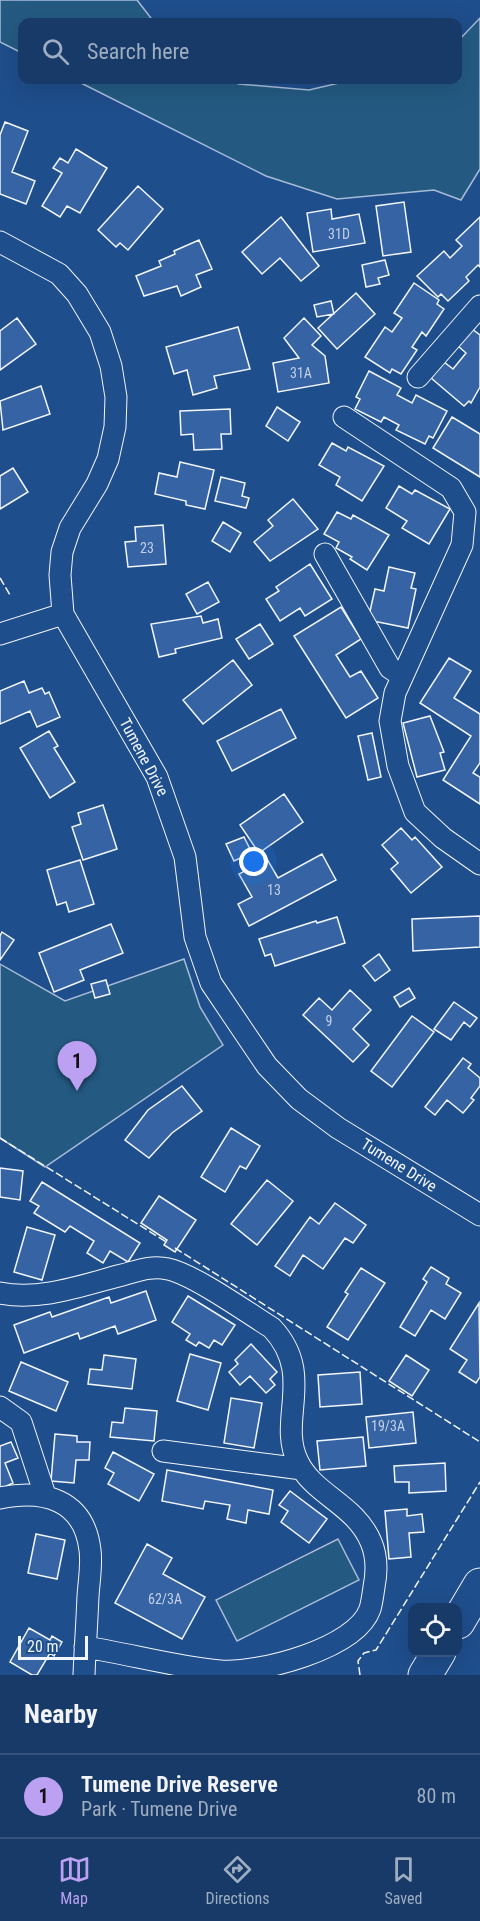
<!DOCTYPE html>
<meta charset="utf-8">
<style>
:root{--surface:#173a69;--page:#244571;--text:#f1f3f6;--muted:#9eadc0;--line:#36547d;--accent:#bca0f2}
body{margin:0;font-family:"Roboto Condensed",sans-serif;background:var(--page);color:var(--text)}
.controls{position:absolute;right:18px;bottom:18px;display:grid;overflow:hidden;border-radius:12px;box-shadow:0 6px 24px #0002}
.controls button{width:54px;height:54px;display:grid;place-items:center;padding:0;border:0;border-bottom:2px solid var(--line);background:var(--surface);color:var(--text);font:30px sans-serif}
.scale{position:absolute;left:18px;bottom:15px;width:70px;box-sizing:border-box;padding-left:6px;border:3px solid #f2f6ff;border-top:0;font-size:16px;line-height:21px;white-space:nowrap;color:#f2f6ff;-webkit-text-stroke:4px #1f4e8c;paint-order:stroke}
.you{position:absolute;left:254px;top:862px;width:21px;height:21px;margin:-15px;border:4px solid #fff;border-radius:50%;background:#1a73e8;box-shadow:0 0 0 9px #1a73e833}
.badge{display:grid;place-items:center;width:39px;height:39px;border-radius:50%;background:var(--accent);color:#111;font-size:20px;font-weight:700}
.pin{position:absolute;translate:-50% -50px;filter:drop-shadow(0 2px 3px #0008)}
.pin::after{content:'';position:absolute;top:32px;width:21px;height:18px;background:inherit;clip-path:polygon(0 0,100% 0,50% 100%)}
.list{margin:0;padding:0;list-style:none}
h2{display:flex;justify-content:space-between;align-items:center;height:78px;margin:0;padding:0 24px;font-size:26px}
h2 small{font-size:20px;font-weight:400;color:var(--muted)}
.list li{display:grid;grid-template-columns:39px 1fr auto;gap:18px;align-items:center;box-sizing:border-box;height:84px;padding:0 24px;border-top:2px solid var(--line)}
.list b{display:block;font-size:22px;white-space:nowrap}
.list p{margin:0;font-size:20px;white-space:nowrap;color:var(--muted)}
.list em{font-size:20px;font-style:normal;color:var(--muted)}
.icon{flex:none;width:33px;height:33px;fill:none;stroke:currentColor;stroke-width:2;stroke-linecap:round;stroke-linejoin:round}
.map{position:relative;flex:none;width:480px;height:1675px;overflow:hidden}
.search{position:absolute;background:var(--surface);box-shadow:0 6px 24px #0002;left:18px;right:18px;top:18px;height:66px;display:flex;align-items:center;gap:15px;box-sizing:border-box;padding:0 21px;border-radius:12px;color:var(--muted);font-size:22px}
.sheet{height:162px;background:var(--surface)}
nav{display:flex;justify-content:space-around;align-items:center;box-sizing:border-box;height:84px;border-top:2px solid var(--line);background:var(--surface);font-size:16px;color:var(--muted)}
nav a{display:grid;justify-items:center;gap:3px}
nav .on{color:var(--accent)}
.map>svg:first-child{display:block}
</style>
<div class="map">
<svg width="480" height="1675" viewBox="0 0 480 1675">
<rect width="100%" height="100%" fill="#1f4e8c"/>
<path fill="#245a82" stroke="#a8bbd7" stroke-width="1.5" d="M0 0H137L154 22H22V53L0 42Z
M480 18V169L461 200 434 190 337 199 266 176 75 80H226L239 84 309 90 352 80H458V41Z
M184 959 200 1007 223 1045 45 1167 0 1138V964L65 1001Z
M338 1539 359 1580 237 1641 216 1600Z"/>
<path fill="#3563a3" stroke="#f2f6ff" stroke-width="1.5" d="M5 122 28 131 12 172 35 181 26 204 0 194V135Z
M76 149 107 168 80 213 67 206 60 217 42 206 62 173 53 168 60 158 68 163Z
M138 186 163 209 128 250 120 243 116 247 98 230Z
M404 202 411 252 383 256 376 206Z
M331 209 332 219 359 214 365 243 313 252 307 213Z
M281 217 319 266 301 281 280 258 262 274 242 252Z
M480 217V267L478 265 466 277 469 281 448 301 441 294 438 297 417 276 444 251 450 258 462 246 456 240Z
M199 240 212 269 196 275 201 287 181 296 177 286 144 296 136 276 161 266 159 261 175 254 174 251Z
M385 260 389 275 378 278 380 284 366 287 362 265Z
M414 283 439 300 437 304 444 309 426 336 422 332 412 347 417 350 401 374 392 369 390 373 365 357 385 327 392 332 402 318 394 313Z
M356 293 375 314 337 349 318 328Z
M331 301 334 314 317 317 314 305Z
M17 318 36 344 0 370V331Z
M304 318 321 336 312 345 325 356 329 383 278 392 273 363 299 358 284 338Z
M238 327 250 369 214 376 217 388 193 395 187 370 174 374 166 347Z
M472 329 480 335V387L471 403 469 401 464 406 431 378 444 362 453 369 466 353 458 346Z
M369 371 401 388 397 395 412 403 416 395 447 411 433 438 429 436 425 444 396 430 399 425 384 417 381 422 355 409 360 399 356 397Z
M41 386 50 414 3 430 0 401Z
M277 407 300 422 288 441 266 426Z
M230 409 231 434H221L222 449 194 450 193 434 181 435 180 411Z
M452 417 480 434V477L433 448Z
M332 443 346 451 348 447 384 466 362 501 336 485 340 477 319 465Z
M180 462 214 470 205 509 186 505V501L155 494 159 473 177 477Z
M13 468 28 492 0 509V476Z
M221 477 245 483 242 496 249 498 246 508 215 501Z
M399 486 412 494 415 490 450 509 429 544 402 528 407 521 386 508Z
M293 499 318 529 270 561 254 542 273 526 268 520Z
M337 512 351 519 353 515 389 535 367 570 350 559 352 557 336 548 339 542 324 534Z
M223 522 241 533 230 552 212 541Z
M163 525 166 564 128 567 125 542 136 541 135 527Z
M310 564 332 599 305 616 300 608 280 621 266 599 279 591 276 587Z
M389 567 415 573 411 588 416 589 408 628 368 620 375 589 384 591Z
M208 582 219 602 197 614 186 594Z
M341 607 361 639 336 655 350 677 361 671 378 698 346 718 294 636Z
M201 616 203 623 218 619 222 638 175 649 176 653 159 657 151 624Z
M260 624 273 644 249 659 236 639Z
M449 658 471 671 454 698 480 714V763L473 773 480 777V804L443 780 471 736 420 703Z
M233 660 252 685 203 724 183 700Z
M24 681 29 693 42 688 45 694 49 692 60 717 37 727 30 711 0 724V691Z
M281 709 296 738 232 771 217 741Z
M430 716 444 752 440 753 445 770 417 777 403 723Z
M49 731 58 746 54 748 75 782 50 798 20 748Z
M372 733 381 777 368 780 358 736Z
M284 794 303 822 259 853 240 825Z
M103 805 117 849 83 860 72 827 81 824 78 813Z
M401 828 412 840 415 837 442 867 411 893 391 869 398 863 382 845Z
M244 837 252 853 234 861 226 844Z
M322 854 336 880 249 926 238 904 252 897 239 874 267 859 278 878Z
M80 860 94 904 69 912 66 902 57 905 47 870Z
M480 916V947L413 951 412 919Z
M337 917 345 943 275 966 271 954 265 956 259 939 316 921 317 923Z
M111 924 123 953 80 970 84 980 54 992 39 953Z
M2 932 14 940 0 960V936Z
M379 954 390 970 375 981 363 966Z
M106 980 110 994 95 998 91 984Z
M409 988 415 998 400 1007 394 997Z
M350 990 371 1010 353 1029 369 1045 353 1062 303 1015 319 998 332 1010Z
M454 1002 477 1018 470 1027 464 1022 451 1040 434 1029Z
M412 1016 434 1032 392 1087 371 1071Z
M463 1058 471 1064 468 1068 480 1078V1086L471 1098 474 1100 463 1113 447 1100 435 1115 425 1107Z
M182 1086 202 1111 172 1133 149 1158 125 1140 148 1110Z
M231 1128 260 1146 246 1169 240 1166 225 1192 201 1177Z
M0 1168 23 1171 20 1200 0 1197Z
M267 1180 293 1201 257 1245 231 1224Z
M42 1182 140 1243 128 1262 110 1251 103 1263 87 1253 94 1241 70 1226 65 1232 34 1213 39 1206 30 1201Z
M159 1196 196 1220 175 1252 164 1245 167 1240 141 1223Z
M335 1203 366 1225 353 1243 345 1238 323 1269 303 1255 290 1276 275 1266 310 1217 319 1224Z
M27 1227 55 1235 42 1280 14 1272Z
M431 1267 449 1278 446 1284 461 1293 445 1319 431 1310 415 1336 400 1327 427 1282 423 1279Z
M361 1268 385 1283 348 1340 327 1327 348 1294 345 1292Z
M146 1291 156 1320 118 1334 115 1326 80 1339 78 1333 24 1353 14 1325 50 1312 52 1317 109 1297 111 1303Z
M188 1296 235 1325 222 1345 214 1340 209 1348 199 1342 196 1346 186 1340 190 1334 172 1322Z
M479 1303 480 1377 476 1383 459 1372 467 1360 450 1349Z
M251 1344 277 1372 270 1379 275 1385 266 1393 250 1376 240 1385 229 1372 238 1364 235 1360Z
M190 1354 221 1363 208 1410 177 1401Z
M104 1355 136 1359 132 1389 88 1384 90 1369 102 1370Z
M406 1355 429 1370 412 1396 389 1381Z
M21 1362 68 1382 56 1411 9 1391Z
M360 1372 362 1404 320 1407 318 1375Z
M231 1398 262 1403 254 1448 224 1443Z
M125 1408 157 1411 154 1441 110 1437 112 1422 123 1423Z
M413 1412 416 1443 369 1448 366 1417Z
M55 1434 77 1436V1442H90L89 1460H76L74 1483 51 1481Z
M363 1437 366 1466 320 1470 317 1441Z
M11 1442 18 1458 5 1463 13 1483 0 1489V1446Z
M113 1452 154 1474 139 1501 108 1484 114 1473 105 1468Z
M445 1463 446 1491 409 1493V1482H395L394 1466Z
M167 1470 273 1490 269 1514 248 1510 246 1523 227 1519 230 1505 205 1501 203 1509 162 1501Z
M290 1491 327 1519 309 1543 281 1522 288 1511 279 1505Z
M407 1509V1516L422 1514 424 1532 409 1533 411 1557 389 1559 385 1511Z
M36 1534 65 1540 57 1579 28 1573Z
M147 1544 172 1558 163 1574 205 1597 182 1639 115 1603Z
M29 1628 50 1640 52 1636 62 1642 54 1656 50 1653 37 1675H32L10 1662Z"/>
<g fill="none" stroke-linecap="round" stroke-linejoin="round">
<defs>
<path id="street" d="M0 242 59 274 77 294 100 332 111 366 116 397 115 427 108 459 97 484 70 528 62 552 60 575 63 614 157 777 185 857 195 937 211 983 267 1066 299 1099 338 1128 480 1215
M418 377 480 306
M344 417 451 488 465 512 462 545 395 693 390 721 398 766 415 812 443 838 480 864
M325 554 390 668 402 676
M0 634 63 614
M0 1293C41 1301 83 1285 122 1275 137 1271 152 1265 168 1269 193 1274 248 1313 272 1328 316 1375 277 1420 298 1462 314 1495 355 1504 371 1542 377 1556 377 1572 374 1587 373 1594 372 1602 370 1609 356 1649 258 1674 220 1671 175 1667 130 1654 85 1647
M0 1407 21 1422 45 1495
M163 1451 302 1469
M0 1498C43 1489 84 1499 90 1550 92 1564 89 1581 88 1596 87 1622 85 1649 84 1675"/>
<path id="highway" d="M458 1622 480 1585
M425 1675 439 1652"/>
</defs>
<use href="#street" stroke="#f2f6ff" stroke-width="23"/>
<use href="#highway" stroke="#f2f6ff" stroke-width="35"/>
<use href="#street" stroke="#1f4e8c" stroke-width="21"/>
<use href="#highway" stroke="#1f4e8c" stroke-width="33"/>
<path stroke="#f2f6ff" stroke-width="1.5" stroke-dasharray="8 3" stroke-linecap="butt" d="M0 578 10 595
M0 1138 168 1243
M175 1248 480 1442
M360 1675 358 1661 364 1653 376 1650 480 1482"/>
</g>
<g text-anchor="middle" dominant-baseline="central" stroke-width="4.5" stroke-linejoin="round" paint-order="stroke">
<g font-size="14" fill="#c3d1e8">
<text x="339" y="234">31D</text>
<text x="301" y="373">31A</text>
<text x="147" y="548">23</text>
<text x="274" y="890">13</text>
<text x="329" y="1021">9</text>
<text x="388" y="1426">19/3A</text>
<text x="165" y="1599">62/3A</text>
</g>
<g font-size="16" fill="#f2f6ff" stroke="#1f4e8c">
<text transform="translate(144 757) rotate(62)">Tumene Drive</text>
<text transform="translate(399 1165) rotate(32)">Tumene Drive</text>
</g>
</g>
</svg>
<div class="controls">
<button><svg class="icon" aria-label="locate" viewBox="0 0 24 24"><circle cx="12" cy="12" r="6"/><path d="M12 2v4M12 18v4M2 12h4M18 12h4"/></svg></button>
</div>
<div class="scale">20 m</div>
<div class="you"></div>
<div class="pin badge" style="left:77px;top:1091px">1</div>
<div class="search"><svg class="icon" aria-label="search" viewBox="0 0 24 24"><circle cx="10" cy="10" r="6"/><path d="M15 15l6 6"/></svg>Search here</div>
</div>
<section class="sheet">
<h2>Nearby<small></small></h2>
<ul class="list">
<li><span class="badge">1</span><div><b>Tumene Drive Reserve</b><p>Park · Tumene Drive</p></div><em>80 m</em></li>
</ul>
</section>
<nav>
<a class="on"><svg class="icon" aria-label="map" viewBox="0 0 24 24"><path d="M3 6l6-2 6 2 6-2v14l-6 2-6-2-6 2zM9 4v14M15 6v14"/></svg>Map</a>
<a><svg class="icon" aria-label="directions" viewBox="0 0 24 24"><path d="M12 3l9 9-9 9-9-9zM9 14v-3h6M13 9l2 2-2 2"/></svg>Directions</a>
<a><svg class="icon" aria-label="saved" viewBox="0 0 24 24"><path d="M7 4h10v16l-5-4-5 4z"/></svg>Saved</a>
</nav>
